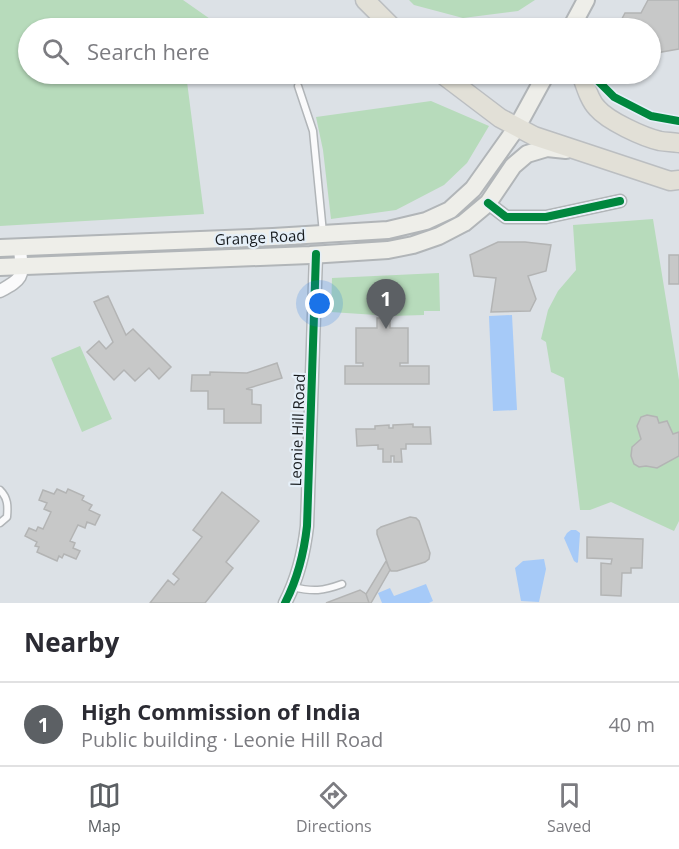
<!DOCTYPE html>
<meta charset="utf-8">
<style>
:root{--surface:#fff;--page:#f2f2f3;--text:#2b2b33;--muted:#7c7c81;--line:#e1e1e2;--accent:#5c6064}
body{margin:0;font-family:"Open Sans",sans-serif;background:var(--page);color:var(--text)}
.you{position:absolute;left:320px;top:304px;width:21px;height:21px;margin:-15px;border:4px solid #fff;border-radius:50%;background:#1a73e8;box-shadow:0 0 0 9px #1a73e833}
.badge{display:grid;place-items:center;width:39px;height:39px;border-radius:50%;background:var(--accent);color:#fff;font-size:20px;font-weight:700}
.pin{position:absolute;translate:-50% -50px;filter:drop-shadow(0 2px 3px #0008)}
.pin::after{content:'';position:absolute;top:32px;width:21px;height:18px;background:inherit;clip-path:polygon(0 0,100% 0,50% 100%)}
.list{margin:0;padding:0;list-style:none}
h2{display:flex;justify-content:space-between;align-items:center;height:78px;margin:0;padding:0 24px;font-size:26px}
h2 small{font-size:20px;font-weight:400;color:var(--muted)}
.list li{display:grid;grid-template-columns:39px 1fr auto;gap:18px;align-items:center;box-sizing:border-box;height:84px;padding:0 24px;border-top:2px solid var(--line)}
.list b{display:block;font-size:22px;white-space:nowrap}
.list p{margin:0;font-size:20px;white-space:nowrap;color:var(--muted)}
.list em{font-size:20px;font-style:normal;color:var(--muted)}
.icon{flex:none;width:33px;height:33px;fill:none;stroke:currentColor;stroke-width:2;stroke-linecap:round;stroke-linejoin:round}
.map{position:relative;flex:none;width:679px;height:603px;overflow:hidden}
.search{position:absolute;background:var(--surface);box-shadow:0 2px 4px #0004;left:18px;right:18px;top:18px;height:66px;display:flex;align-items:center;gap:15px;box-sizing:border-box;padding:0 21px;border-radius:33px;color:var(--muted);font-size:22px}
.sheet{height:162px;background:var(--surface)}
nav{display:flex;justify-content:space-around;align-items:center;box-sizing:border-box;height:84px;border-top:2px solid var(--line);background:var(--surface);font-size:16px;color:var(--muted)}
nav a{display:grid;justify-items:center;gap:3px}
nav .on{color:var(--accent)}
.map>svg:first-child{display:block}
</style>
<div class="map">
<svg width="679" height="603" viewBox="0 0 679 603">
<rect width="100%" height="100%" fill="#dce1e6"/>
<path fill="#b7dbbb" d="M0 0H183L223 28H28V74H186L204 214 0 226Z
M409 0H535L518 11 463 18 414 5Z
M431 101 489 126 467 163 444 185 396 210 331 219 323 150 316 117Z
M653 219 679 380V521L674 531 611 502 590 510H580L564 378 551 372 546 342 541 339 548 310 558 291 576 270 573 225Z
M439 273 440 311H424V315L391 316V313H377L376 315 331 312 332 278Z
M80 346 112 419 82 432 51 358Z"/>
<path fill="#a6caf8" d="M512 315 517 410 493 411 489 316Z
M571 530H576L580 533 578 562 577 563 574 561 564 538 567 533Z
M544 559 546 569 539 602 521 601 515 568 523 561Z
M426 584 433 601 429 603H382L378 593 390 588 394 596Z"/>
<path fill="#c7c8c8" stroke="#b3b4b4" stroke-width="1.5" d="M648 0H679V49L650 54V28H617L625 13H641Z
M498 242H525L551 245 546 271 528 276 536 299 530 311 491 312 496 278 474 276 470 255Z
M669 255H679V284H669Z
M108 296 126 335 133 329 171 367 159 379 149 368 135 381 124 370 114 380 87 352 99 341 106 349 113 342 94 302Z
M377 318H390V328H408V363H400V366H429V384H345V366H363V363H356V328H377Z
M277 363 282 378 246 389 252 390V404L261 405V423H224V409H208V391H191L192 375H210V372L247 373Z
M647 415 657 417 659 423 667 421 673 434 679 432V456L657 468 646 466 639 467 634 464 631 456 632 447 641 439 637 426 641 417Z
M413 424V427H430L431 444H406V449H401L402 462H394V456H391V462H383V449H378V445L357 446 356 429H375V426L389 425V428H393V425Z
M57 489 66 493 68 489 84 496 82 500 92 505 89 510 100 515 95 525 87 522 85 528 78 525 70 541 75 543 73 548 80 551 76 559 64 554 62 558 59 556 57 561 37 552 39 547 35 546 37 542 25 536 29 528 36 531 38 527 43 529 51 512 44 509 47 503 39 500 43 490 54 494Z
M222 492 259 521 226 562 233 568 205 603H150L168 580 174 585 179 579 173 574 202 537 193 530Z
M410 517 416 518 419 521 430 553 429 559 425 562 397 571H391L389 568 377 534V530L381 527Z
M587 537 643 539 642 568H631V573H622L621 596 601 595V563L611 564 612 559 587 558Z
M386 561 390 570 371 603H369L366 594Z
M360 590 366 594 369 603H326Z"/>
<g fill="none" stroke-linecap="round" stroke-linejoin="round">
<defs>
<path id="lane" d="M298 86 313 131 323 233
M0 490C8 498 8 506 7 517L0 523
M293 587C313 592 323 591 342 584"/>
<path id="street" d="M488 203 506 217H546L620 201
M0 291C26 277 22 276 20 248
M285 603C298 578 304 553 307 526L316 254"/>
<path id="secondary" d="M571 28 586 0
M0 248 273 237 388 230 426 221 450 210 473 189 517 127 546 74
M0 267 310 255 388 250 413 245 439 236 464 223 488 203 513 166 527 154 547 148 566 150"/>
<path id="primary" d="M365 0 393 28
M572 27V28
M442 74 500 118 534 136 670 181 679 180
M581 74C585 84 589 100 597 108 608 121 643 137 660 141 666 142 673 142 679 143"/>
</defs>
<use href="#lane" stroke="#b1b5b8" stroke-width="9"/>
<use href="#street" stroke="#b1b5b8" stroke-width="15"/>
<use href="#secondary" stroke="#b1b5b8" stroke-width="20"/>
<use href="#primary" stroke="#bbbec1" stroke-width="21"/>
<use href="#lane" stroke="#fafafb" stroke-width="6"/>
<use href="#street" stroke="#fafafb" stroke-width="12"/>
<use href="#secondary" stroke="#eeeee9" stroke-width="16"/>
<use href="#primary" stroke="#e2e0d7" stroke-width="18"/>
<defs>
<path id="cycleway" d="M591 74 614 97 651 116 679 121
M488 203 506 217H546L620 201
M285 603C298 578 304 553 307 526L316 254"/>
</defs>
<use href="#cycleway" stroke="#e5eff8" stroke-width="11"/>
<use href="#cycleway" stroke="#00873e" stroke-width="8"/>
</g>
<g text-anchor="middle" dominant-baseline="central" stroke-width="4.5" stroke-linejoin="round" paint-order="stroke">
<g font-size="15" fill="#171b1e" stroke="#e5eff8">
<text transform="translate(260 237) rotate(-3)">Grange Road</text>
<text transform="translate(297 430) rotate(-88)">Leonie Hill Road</text>
</g>
</g>
</svg>
<div class="you"></div>
<div class="pin badge" style="left:386px;top:329px">1</div>
<div class="search"><svg class="icon" aria-label="search" viewBox="0 0 24 24"><circle cx="10" cy="10" r="6"/><path d="M15 15l6 6"/></svg>Search here</div>
</div>
<section class="sheet">
<h2>Nearby<small></small></h2>
<ul class="list">
<li><span class="badge">1</span><div><b>High Commission of India</b><p>Public building · Leonie Hill Road</p></div><em>40 m</em></li>
</ul>
</section>
<nav>
<a class="on"><svg class="icon" aria-label="map" viewBox="0 0 24 24"><path d="M3 6l6-2 6 2 6-2v14l-6 2-6-2-6 2zM9 4v14M15 6v14"/></svg>Map</a>
<a><svg class="icon" aria-label="directions" viewBox="0 0 24 24"><path d="M12 3l9 9-9 9-9-9zM9 14v-3h6M13 9l2 2-2 2"/></svg>Directions</a>
<a><svg class="icon" aria-label="saved" viewBox="0 0 24 24"><path d="M7 4h10v16l-5-4-5 4z"/></svg>Saved</a>
</nav>
